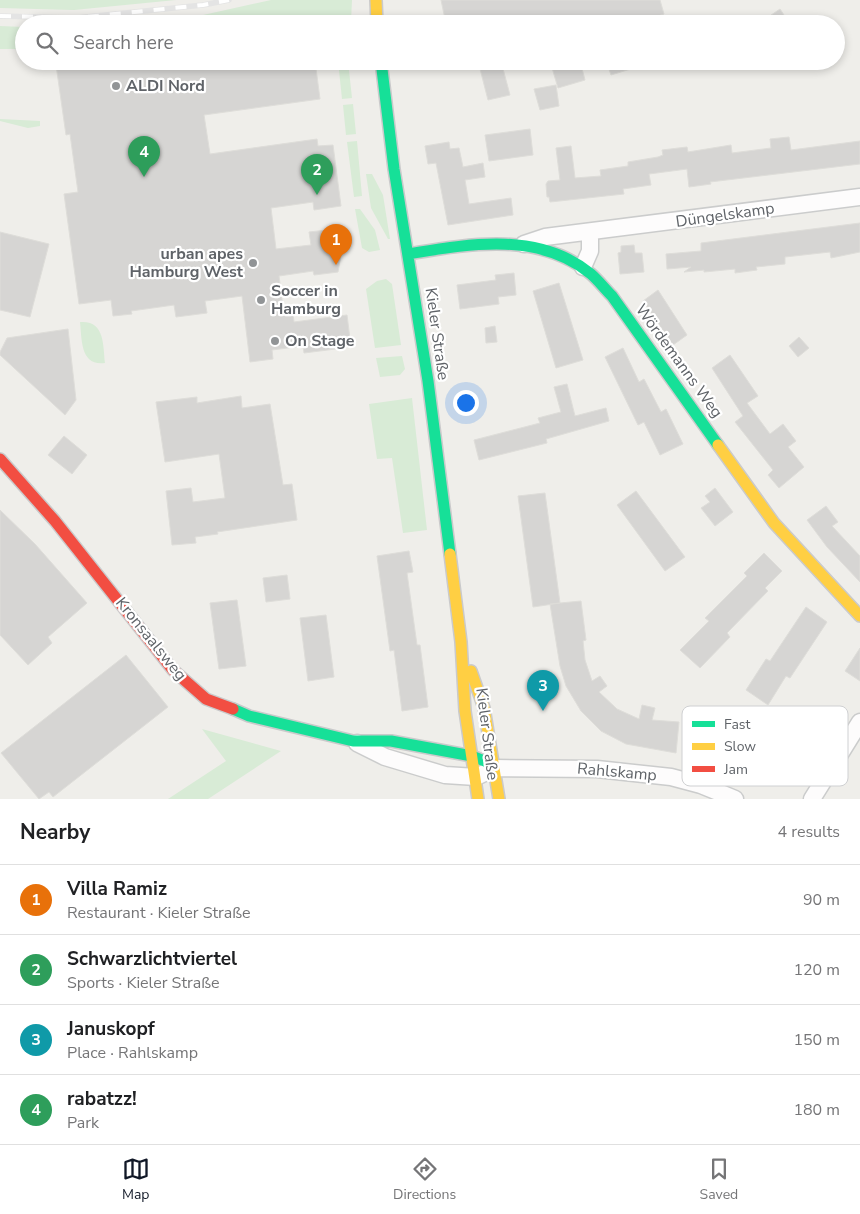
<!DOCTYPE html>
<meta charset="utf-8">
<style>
:root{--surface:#fff;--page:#f2f2f2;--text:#202124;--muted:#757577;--line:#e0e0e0;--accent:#111827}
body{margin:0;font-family:"Nunito Sans",sans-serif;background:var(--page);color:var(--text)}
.you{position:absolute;left:465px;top:402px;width:18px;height:18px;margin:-12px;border:4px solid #fff;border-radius:50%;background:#1a73e8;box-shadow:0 0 0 8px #1a73e833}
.badge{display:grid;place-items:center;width:32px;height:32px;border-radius:50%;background:var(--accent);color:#fff;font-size:16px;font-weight:700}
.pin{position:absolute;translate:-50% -41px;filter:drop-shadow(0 1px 2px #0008)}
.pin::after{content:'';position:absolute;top:26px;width:18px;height:15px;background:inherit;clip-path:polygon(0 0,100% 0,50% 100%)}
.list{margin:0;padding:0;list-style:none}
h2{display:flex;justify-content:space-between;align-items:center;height:65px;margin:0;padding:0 20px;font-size:21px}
h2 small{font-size:16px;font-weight:400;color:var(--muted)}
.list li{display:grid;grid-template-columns:32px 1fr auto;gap:15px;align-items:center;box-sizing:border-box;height:70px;padding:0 20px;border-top:1px solid var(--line)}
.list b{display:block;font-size:19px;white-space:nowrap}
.list p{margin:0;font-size:16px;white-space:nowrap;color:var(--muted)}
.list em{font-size:16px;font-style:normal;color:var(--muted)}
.icon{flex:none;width:28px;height:28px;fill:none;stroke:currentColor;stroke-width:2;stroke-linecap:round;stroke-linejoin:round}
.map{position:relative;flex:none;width:860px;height:799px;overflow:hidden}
.search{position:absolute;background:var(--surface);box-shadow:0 2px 8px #0003;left:15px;right:15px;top:15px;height:55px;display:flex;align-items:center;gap:12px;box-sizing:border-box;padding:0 18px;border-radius:28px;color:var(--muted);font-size:19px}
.sheet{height:345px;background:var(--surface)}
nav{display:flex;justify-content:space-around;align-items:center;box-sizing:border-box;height:70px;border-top:1px solid var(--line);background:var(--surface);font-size:14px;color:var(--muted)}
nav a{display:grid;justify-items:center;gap:2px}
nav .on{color:var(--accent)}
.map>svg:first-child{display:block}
</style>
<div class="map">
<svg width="860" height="799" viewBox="0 0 860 799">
<rect width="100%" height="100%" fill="#efeeea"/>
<path fill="#d8ebd6" d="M0 0H176L74 10 0 8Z
M271 0H352L351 22 320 24 300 16 256 24H118L203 15Z
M0 26 24 27V49H0Z
M338 61H348L352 98 342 99Z
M353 104 356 134 346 135 343 105Z
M0 119 40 121V126L28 128 0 121Z
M357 141 362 196 354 197 347 142Z
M366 174H372L383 195 390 239H388L371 208Z
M355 209H360L375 230 380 250 369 252 362 248Z
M386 279 392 284 401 345 375 348 366 289 377 281Z
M80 322C105 320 103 345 105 363 80 366 82 340 80 322Z
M402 356 405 369 400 375 380 377 376 358Z
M412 398 427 530 403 533 392 458 377 459 369 404Z
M202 729 281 751 208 799H168L226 761Z"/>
<path fill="#d6d5d3" stroke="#deddd9" d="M441 0H660L664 14 642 21V24H446Z
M780 9 790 24H758Z
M83 61H315L320 99 204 115 210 154 317 139 318 146 333 145 341 206 314 210 313 202 271 208 276 249 311 245 309 232 336 229 341 255 338 272 314 275 313 271 279 276 284 315 293 314 294 322 347 315 351 347 304 353 303 346 272 350 273 359 250 362 242 296 205 301 207 313 176 317 174 305 131 311 132 314 113 316 111 300 79 304 64 194 78 192 70 134 66 135 56 65Z
M478 61H501L510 95 488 100Z
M550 61H580L585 80 558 88Z
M606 61H647V64L611 75Z
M556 85 559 106 540 110 534 89Z
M530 129 533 155 489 161 485 135Z
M789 137 791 150 860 141V164L710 182 711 184 689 187 687 169 649 174 651 185 623 189 624 194 550 202 549 197H547L546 184 548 181 560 180 556 148 571 146 575 178 601 176 600 170 628 166V162L658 157 663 155 662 150 687 147 688 152 731 145 732 153 771 148 770 139Z
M449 142 450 149 459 148 463 167 483 163 485 177 465 180 469 204 511 198 513 215 448 225 436 163 428 164 425 146Z
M860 223V252L831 258 830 252 785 257V264L756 267 757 270 735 273V269L704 272V270L684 272 691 267 667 269 666 254 701 251V243Z
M0 232 49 244 30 317 0 310Z
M634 245 635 253H642L644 272 620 274 618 253 621 252V246Z
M514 273 516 295 498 297 499 304 460 309 457 285 496 280 495 275Z
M559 283 583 360 556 368 533 291Z
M658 290 687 335 673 345 643 301Z
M495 326 497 342 486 343 485 328Z
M68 329 76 400 65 415 0 355V352L7 338Z
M799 337 809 348 798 357 789 346Z
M623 348 639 382 644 379 661 412 666 409 683 444 660 455 644 422 638 425 605 357Z
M730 355 758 396 747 403 770 434 783 424 796 441 788 447 804 467 779 488 768 475 773 470 735 422 743 416 712 368Z
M567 384 575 416 606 408 609 421 546 439 547 443 479 460 474 440 540 423 538 418 561 412 554 387Z
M241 396 242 408 270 404 283 485 292 484 297 520 217 532 218 534 195 537 196 543 172 545 166 491 191 488 193 502 225 498 219 454 165 462 156 402 197 397V403Z
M64 436 87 455 72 474 48 455Z
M715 488 733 512 715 526 701 508 710 502 705 496Z
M636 491 685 557 665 571 617 505Z
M545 493 560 603 533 607 518 496Z
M826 506 838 522 832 526 860 556V582L827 547 807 520Z
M0 510 35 544 87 603 48 637 52 643 28 665 0 635Z
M409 551 413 572 407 573 417 645H420L428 707 402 711 394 650 390 651 377 556Z
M764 553 782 571 765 588 768 591 727 633 730 637 700 668 680 650 709 621 705 618 747 576 744 573Z
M287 575 290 599 266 602 263 578Z
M237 600 246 666 219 669 210 603Z
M581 601 586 640 583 641 585 660 592 681 600 676 607 686 599 692 617 709 639 719 642 705 655 708 652 720 679 722 676 753 626 744 601 731 581 711 566 686 560 666 550 604Z
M806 607 827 622 790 678 786 676 768 705 746 690 766 659 770 661Z
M326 615 334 677 308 681 300 618Z
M860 648V681L845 671Z
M126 655 168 707 53 797 49 792 39 799 1 753Z"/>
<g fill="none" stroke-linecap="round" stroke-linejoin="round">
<defs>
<path id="street" d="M524 244 545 237 860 197
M583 267 590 251V233
M357 743 385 757 445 775 476 777 495 768 597 769 671 777 701 785 735 799
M812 799 860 722"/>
<path id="fast" d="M381 61 394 169 428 381 450 554
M408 254C469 244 539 231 591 274 598 280 605 289 612 296L718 445
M233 709 249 716 353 741H391L472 756 487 762"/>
<path id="slow" d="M376 0 377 24
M718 445 774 523 860 616
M450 554 461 642 465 711 478 799
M471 671 484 708 499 799"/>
<path id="jam" d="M0 459 55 521 173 670 206 699 233 709"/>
</defs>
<use href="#street" stroke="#cbcccc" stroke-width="19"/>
<use href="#fast" stroke="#cacacb" stroke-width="14"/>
<use href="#slow" stroke="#cacacb" stroke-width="14"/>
<use href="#jam" stroke="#cacacb" stroke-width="14"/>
<use href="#street" stroke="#fdfcfc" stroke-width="16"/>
<use href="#fast" stroke="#16e098" stroke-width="11"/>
<use href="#slow" stroke="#ffcf43" stroke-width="11"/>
<use href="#jam" stroke="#f24e42" stroke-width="11"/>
<defs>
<path id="rail" d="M0 16 76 18 203 5 229 0"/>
</defs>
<use href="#rail" stroke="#e4e4e4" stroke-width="5.5"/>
<use href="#rail" stroke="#fff" stroke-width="4" stroke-dasharray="11" stroke-linecap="butt"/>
</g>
<g fill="#919496" stroke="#fff" stroke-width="2">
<circle cx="116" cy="86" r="5"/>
<circle cx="253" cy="263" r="5"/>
<circle cx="261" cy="300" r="5"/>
<circle cx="275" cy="341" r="5"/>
</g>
<g text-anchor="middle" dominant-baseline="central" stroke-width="4.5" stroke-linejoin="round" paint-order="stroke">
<g font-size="16" font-weight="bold" fill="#5f6368" stroke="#fff" text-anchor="start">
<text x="126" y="86">ALDI Nord</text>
<text x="243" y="254" text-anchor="end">urban apes<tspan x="243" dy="18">Hamburg West</tspan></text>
<text x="271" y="291">Soccer in<tspan x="271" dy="18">Hamburg</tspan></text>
<text x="285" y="341">On Stage</text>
</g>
<g font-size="16" fill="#5f6368" stroke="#fff">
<text transform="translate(725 215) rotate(-8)">Düngelskamp</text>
<text transform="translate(437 334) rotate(82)">Kieler Straße</text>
<text transform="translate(679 361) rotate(54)">Wördemanns Weg</text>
<text transform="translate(151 639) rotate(51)">Kronsaalsweg</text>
<text transform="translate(487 734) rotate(83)">Kieler Straße</text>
<text transform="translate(617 772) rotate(5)">Rahlskamp</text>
</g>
</g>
<rect x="682" y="706" width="166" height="80" rx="8" fill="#fff" stroke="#cfd0d2" stroke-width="1"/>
<rect x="692" y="721" width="23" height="6" fill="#16e098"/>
<rect x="692" y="743" width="23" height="7" fill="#ffcf43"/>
<rect x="692" y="766" width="23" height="6" fill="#f24e42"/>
<g font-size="14" fill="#5f6368">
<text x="724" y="729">Fast</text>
<text x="724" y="751">Slow</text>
<text x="724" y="774">Jam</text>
</g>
</svg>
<div class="you"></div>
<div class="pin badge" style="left:336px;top:265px;background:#e8710a">1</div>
<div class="pin badge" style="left:317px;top:195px;background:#2e9e5b">2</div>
<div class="pin badge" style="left:543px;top:711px;background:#0f9aa8">3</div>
<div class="pin badge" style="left:144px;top:177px;background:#2e9e5b">4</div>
<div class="search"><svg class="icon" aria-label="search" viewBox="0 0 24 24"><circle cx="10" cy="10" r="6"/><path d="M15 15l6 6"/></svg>Search here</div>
</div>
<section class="sheet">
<h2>Nearby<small>4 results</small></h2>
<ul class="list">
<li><span class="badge" style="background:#e8710a">1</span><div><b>Villa Ramiz</b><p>Restaurant · Kieler Straße</p></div><em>90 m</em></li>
<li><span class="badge" style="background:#2e9e5b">2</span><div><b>Schwarzlichtviertel</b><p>Sports · Kieler Straße</p></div><em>120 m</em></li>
<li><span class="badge" style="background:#0f9aa8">3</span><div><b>Januskopf</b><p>Place · Rahlskamp</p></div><em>150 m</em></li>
<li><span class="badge" style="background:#2e9e5b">4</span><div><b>rabatzz!</b><p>Park</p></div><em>180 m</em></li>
</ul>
</section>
<nav>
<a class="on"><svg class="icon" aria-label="map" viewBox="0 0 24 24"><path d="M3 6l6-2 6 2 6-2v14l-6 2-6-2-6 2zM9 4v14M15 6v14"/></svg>Map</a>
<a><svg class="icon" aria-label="directions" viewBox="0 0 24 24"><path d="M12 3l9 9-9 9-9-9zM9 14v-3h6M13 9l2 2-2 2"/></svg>Directions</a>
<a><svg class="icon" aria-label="saved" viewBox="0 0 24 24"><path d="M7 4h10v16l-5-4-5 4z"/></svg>Saved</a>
</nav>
